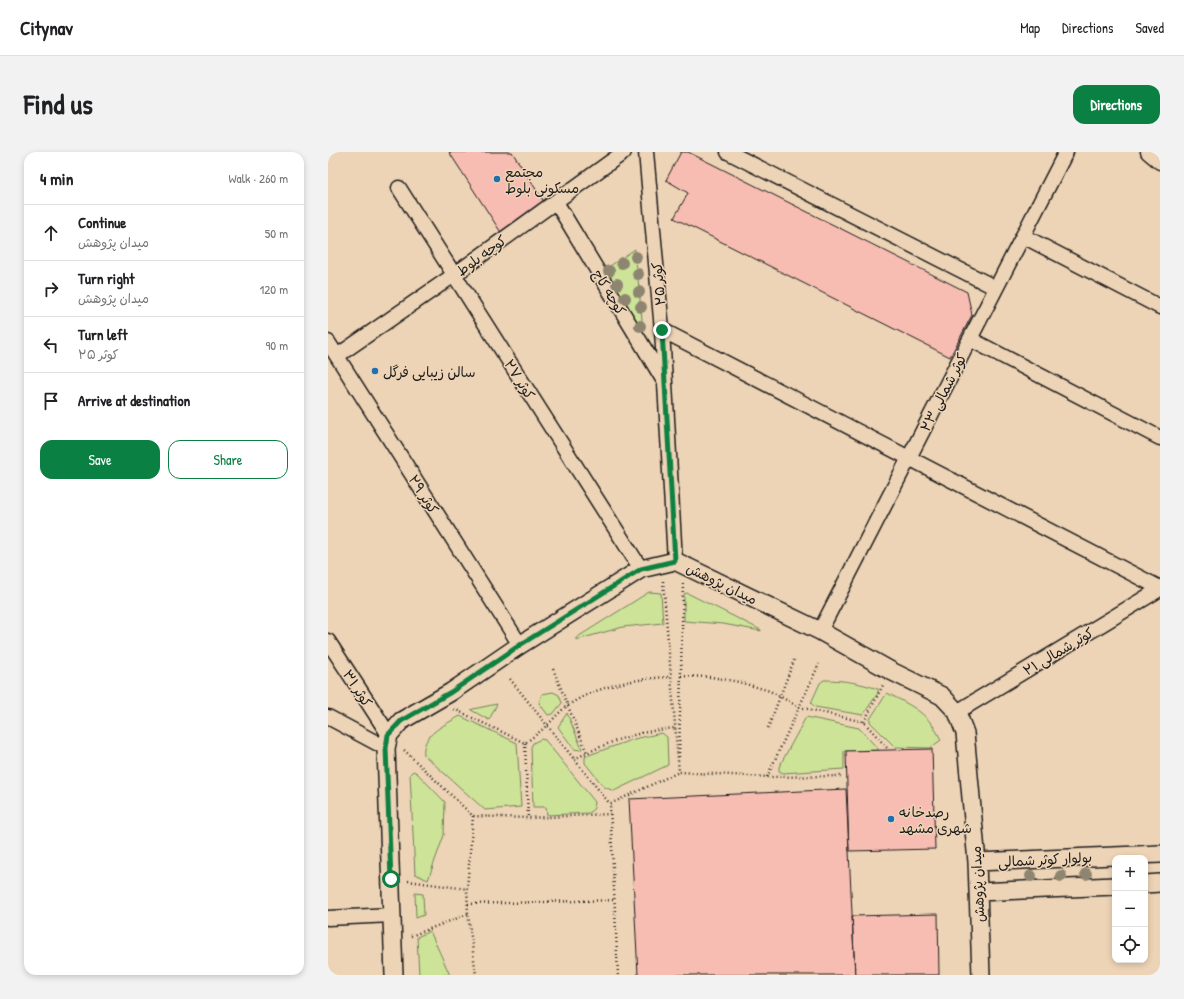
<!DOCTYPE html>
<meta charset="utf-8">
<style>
:root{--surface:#fff;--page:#f2f2f2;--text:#202124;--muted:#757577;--line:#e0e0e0;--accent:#0b8043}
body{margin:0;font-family:"Patrick Hand","Playpen Sans Arabic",sans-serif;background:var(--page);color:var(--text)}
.controls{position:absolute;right:12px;bottom:12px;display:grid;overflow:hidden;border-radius:8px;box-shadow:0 2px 6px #0003}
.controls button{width:36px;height:36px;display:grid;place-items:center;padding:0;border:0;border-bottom:1px solid var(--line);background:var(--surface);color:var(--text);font:20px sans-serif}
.stop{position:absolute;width:12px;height:12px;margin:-9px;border:3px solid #0b8043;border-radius:50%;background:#fff}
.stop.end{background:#0b8043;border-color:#fff;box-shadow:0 1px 4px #0008}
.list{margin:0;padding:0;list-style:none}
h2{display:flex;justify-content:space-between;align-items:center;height:52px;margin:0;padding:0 16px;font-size:17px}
h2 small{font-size:13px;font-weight:400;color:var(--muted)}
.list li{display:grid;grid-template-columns:26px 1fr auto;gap:12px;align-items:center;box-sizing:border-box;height:56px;padding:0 16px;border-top:1px solid var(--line)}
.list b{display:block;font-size:15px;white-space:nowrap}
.list p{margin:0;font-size:13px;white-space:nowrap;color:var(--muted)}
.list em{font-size:13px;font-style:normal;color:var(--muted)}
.actions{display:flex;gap:8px;padding:12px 16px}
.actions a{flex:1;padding:9px 0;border:1px solid var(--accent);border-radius:12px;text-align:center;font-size:14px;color:var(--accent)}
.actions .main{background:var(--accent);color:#fff}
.icon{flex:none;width:22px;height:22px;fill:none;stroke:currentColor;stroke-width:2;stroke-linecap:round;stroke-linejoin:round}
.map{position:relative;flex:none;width:832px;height:823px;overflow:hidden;border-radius:12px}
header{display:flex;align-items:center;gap:24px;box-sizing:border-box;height:56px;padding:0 20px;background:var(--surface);border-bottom:1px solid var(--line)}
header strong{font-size:19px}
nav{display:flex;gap:22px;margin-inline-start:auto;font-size:14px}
.intro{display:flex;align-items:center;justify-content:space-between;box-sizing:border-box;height:96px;padding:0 24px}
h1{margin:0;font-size:28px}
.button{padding:10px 18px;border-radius:12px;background:var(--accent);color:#fff;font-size:14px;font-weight:700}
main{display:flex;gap:24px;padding:0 24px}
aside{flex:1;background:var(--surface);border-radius:12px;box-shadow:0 2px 6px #0003}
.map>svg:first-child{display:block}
</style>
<header>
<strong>Citynav</strong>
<nav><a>Map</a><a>Directions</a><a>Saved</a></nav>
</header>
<div class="intro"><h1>Find us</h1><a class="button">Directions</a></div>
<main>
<aside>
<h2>4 min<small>Walk · 260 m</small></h2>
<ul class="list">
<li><svg class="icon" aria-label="ahead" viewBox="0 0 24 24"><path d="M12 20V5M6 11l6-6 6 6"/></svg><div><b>Continue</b><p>میدان پژوهش</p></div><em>50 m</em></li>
<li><svg class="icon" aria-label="right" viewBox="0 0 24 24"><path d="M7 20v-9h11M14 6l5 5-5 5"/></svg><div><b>Turn right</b><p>میدان پژوهش</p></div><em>120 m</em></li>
<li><svg class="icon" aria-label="left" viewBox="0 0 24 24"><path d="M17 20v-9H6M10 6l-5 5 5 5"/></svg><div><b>Turn left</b><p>کوثر ۲۵</p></div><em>90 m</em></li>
<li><svg class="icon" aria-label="arrive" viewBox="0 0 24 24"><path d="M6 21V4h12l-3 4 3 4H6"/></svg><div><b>Arrive at destination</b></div></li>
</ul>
<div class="actions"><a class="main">Save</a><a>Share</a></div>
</aside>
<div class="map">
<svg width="832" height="823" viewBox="0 0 832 823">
<rect width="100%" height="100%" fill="#eed4b6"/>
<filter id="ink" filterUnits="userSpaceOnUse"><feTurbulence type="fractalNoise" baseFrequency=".025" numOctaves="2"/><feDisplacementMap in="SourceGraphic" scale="8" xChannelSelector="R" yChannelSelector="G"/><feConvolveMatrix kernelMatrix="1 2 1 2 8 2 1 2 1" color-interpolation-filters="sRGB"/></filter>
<g filter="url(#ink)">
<path fill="#cce398" stroke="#74805a" d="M307 97 316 187 276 118Z
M321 440 333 441 335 471 295 475 248 488V486Z
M359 441 433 478V479L395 472 356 469V442Z
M496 528C516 528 532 531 550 537V541L535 563 487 555 483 551 492 531Z
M225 540 231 543 234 551 225 562 220 563 211 551 214 542Z
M559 541C584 554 601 561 613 588L602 596 567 595 542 570V567Z
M169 552 161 568 143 558 145 557Z
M239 561 254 597 252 598 246 597 230 575Z
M132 564 189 591 193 655 157 658 96 603C93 582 117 573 132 564Z
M478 565 531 576 551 598 516 599V617L455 621 451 619V615Z
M334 581 339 585 340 613 286 639 276 635 257 611V605L261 603 306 587Z
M213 587 217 588 267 650 266 656 262 661 219 663 218 655H205L203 595 205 591Z
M85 619 89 621 117 650 116 683 100 728 87 722 82 622Z
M87 741 95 742 96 763 88 766Z
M102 779 121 821V823H91L89 785Z"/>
<path fill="#f8bdb2" stroke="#1c1c1c" d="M121 0H184L218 53 174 82Z
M353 0H360L639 140 644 163 622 205 346 66 360 41 338 28Z
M604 597 607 697 521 699 518 599Z
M518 637 527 823H310L301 647Z
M610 762 611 823H527L524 764Z"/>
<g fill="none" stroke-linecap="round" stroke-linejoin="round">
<defs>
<path id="minor" d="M318 0 334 178 347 409
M400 0 668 136
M820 0 832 10
M71 36 313 417
M228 50 336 229
M695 84 832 155
M334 178 832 436
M642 187 832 286
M0 190 192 493
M9 204 126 123 296 0
M492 479 738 0
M0 489 61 583
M629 560 832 437
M0 565 58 596
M0 766 64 763"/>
<path id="tertiary" d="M649 710 832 702
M817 732 832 731
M650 740 787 734
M66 823 58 596 61 583 73 569 123 540 192 493 313 417 347 409 492 479 563 519 614 544 629 560 637 581 649 710 653 823"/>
</defs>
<use href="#minor" stroke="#1c1c1c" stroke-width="17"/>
<use href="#tertiary" stroke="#1c1c1c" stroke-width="20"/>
<path stroke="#1c1c1c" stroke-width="2.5" stroke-dasharray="1 3" stroke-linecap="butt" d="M335 429 351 620
M225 517 259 601
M353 524 383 525 411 530 442 539 471 555 536 570 560 597
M182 527 282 652
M126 557 197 591C205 585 212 580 219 573 226 567 232 559 239 554 268 534 309 526 343 525
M536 570 555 533
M440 576 466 508
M197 591 200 666
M76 598 145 664 200 666 282 662
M351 605 355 432
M246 607C284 589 305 580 347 576
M439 625 491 512
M145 664 139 737 140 762 148 823
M80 729 139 737
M140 752 287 748
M83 784 140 762
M290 823 282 652 351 620 439 625 515 624"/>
<use href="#minor" stroke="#eed4b6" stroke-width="14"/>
<use href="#tertiary" stroke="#eed4b6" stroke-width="17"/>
</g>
<g fill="#8e856f">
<circle cx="308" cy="105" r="6"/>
<circle cx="294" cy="111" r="6"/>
<circle cx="281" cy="119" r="6"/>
<circle cx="310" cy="122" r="6"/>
<circle cx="289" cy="132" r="6"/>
<circle cx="311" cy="140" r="6"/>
<circle cx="297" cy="146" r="6"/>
<circle cx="313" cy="155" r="6"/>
<circle cx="312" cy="174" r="6"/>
<circle cx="758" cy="722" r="6"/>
<circle cx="703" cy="724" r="6"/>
<circle cx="733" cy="724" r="6"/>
</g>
</g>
<g fill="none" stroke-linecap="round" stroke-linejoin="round" filter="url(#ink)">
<path stroke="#0b8043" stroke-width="5" d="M63 727 58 596 60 583 73 569 123 540 192 493 313 417 347 409 334 178"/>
</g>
<g fill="#1f6fb2" stroke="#eed4b6" stroke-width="1.5">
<circle cx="169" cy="27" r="4"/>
<circle cx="47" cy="219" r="4"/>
<circle cx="563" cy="667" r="4"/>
</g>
<g text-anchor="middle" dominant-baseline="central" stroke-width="3" stroke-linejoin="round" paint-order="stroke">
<g font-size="14" fill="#1c1c1c" stroke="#eed4b6" text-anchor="start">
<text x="177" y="19">مجتمع<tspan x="177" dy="16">مسکونی بلوط</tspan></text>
<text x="55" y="219">سالن زیبایی فرگل</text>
<text x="571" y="659">رصدخانه<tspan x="571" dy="16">شهری مشهد</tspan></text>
</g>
<g font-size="14" fill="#1c1c1c" stroke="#eed4b6">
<text transform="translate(153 103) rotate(-36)">کوچه بلوط</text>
<text transform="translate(330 132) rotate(-95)">کوثر ۲۵</text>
<text transform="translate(282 140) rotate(59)">کوچه کاج</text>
<text transform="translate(192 227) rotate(58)">کوثر ۲۷</text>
<text transform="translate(615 240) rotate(-63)">کوثر شمالی ۲۳</text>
<text transform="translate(96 342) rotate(58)">کوثر ۲۹</text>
<text transform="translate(394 431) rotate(26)">میدان پژوهش</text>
<text transform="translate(730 499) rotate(-31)">کوثر شمالی ۲۱</text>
<text transform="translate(30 536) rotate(57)">کوثر ۳۱</text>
<text transform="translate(717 707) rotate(-3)">بولوار کوثر شمالی</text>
<text transform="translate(649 732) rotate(-93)">میدان پژوهش</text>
</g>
</g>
</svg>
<div class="controls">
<button>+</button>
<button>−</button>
<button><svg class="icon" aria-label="locate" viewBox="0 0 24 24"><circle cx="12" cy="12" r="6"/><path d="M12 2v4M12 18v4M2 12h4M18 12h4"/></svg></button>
</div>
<div class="stop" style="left:63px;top:727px"></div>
<div class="stop end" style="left:334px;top:178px"></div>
</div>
</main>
